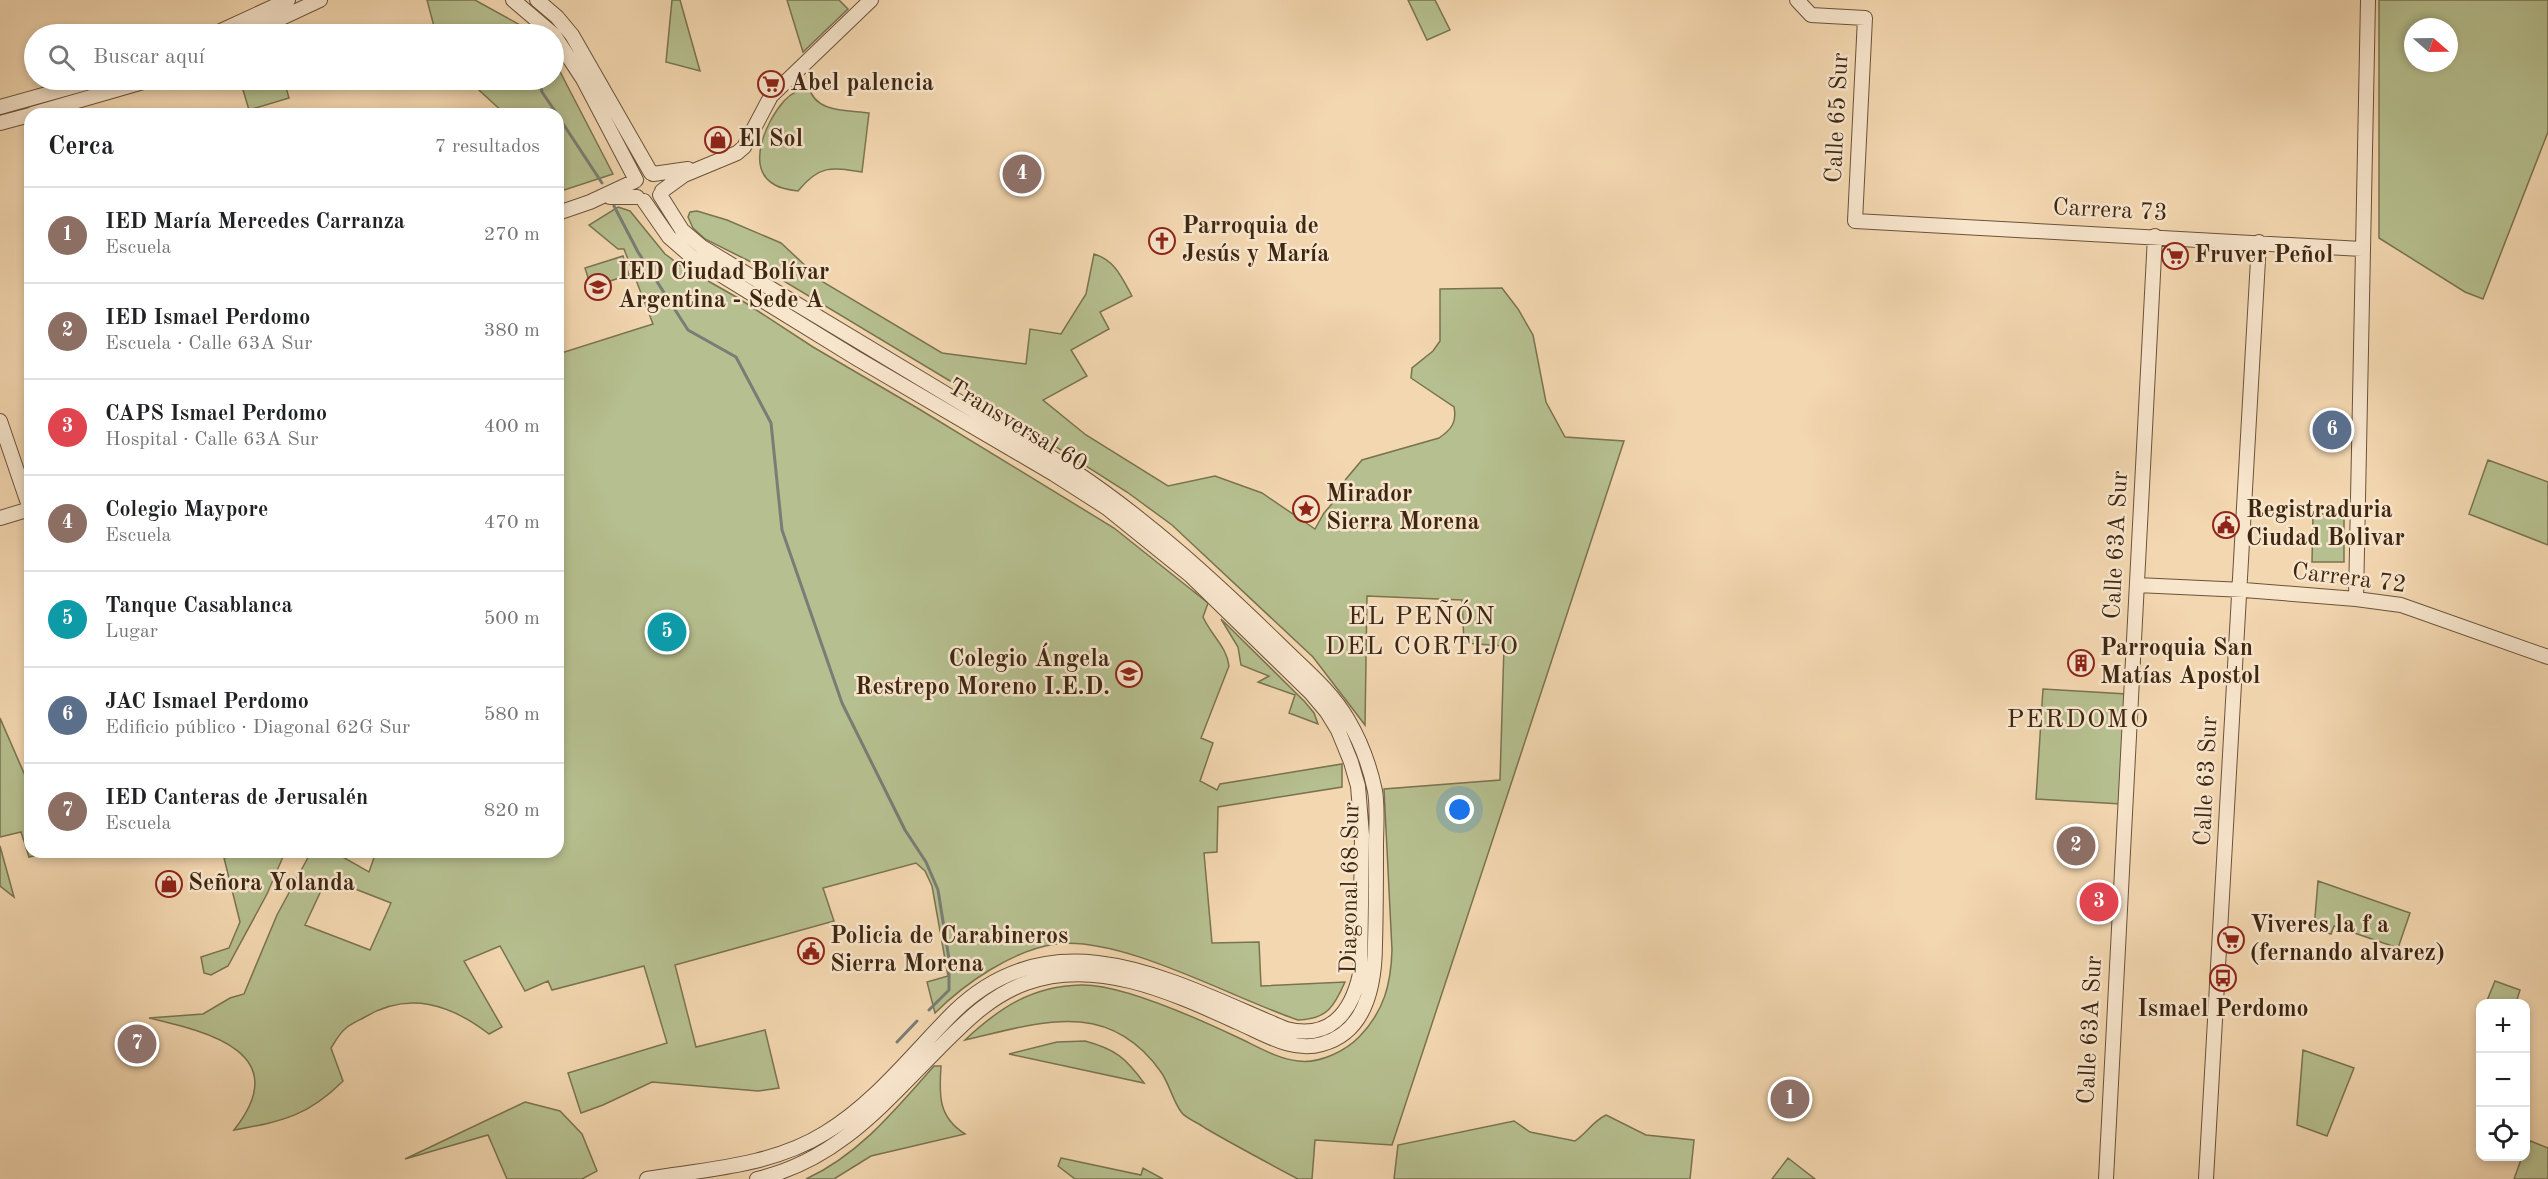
<!DOCTYPE html>
<html lang="es">
<meta charset="utf-8">
<style>
:root{--surface:#fff;--page:#f6f6f6;--text:#202124;--muted:#757577;--line:#e0e0e0;--accent:#8f2418}
body{margin:0;font-family:"Old Standard TT",serif;background:var(--page);color:var(--text)}
.controls{position:absolute;right:18px;bottom:18px;display:grid;overflow:hidden;border-radius:12px;box-shadow:0 3px 9px #0003}
.controls button{width:54px;height:54px;display:grid;place-items:center;padding:0;border:0;border-bottom:2px solid var(--line);background:var(--surface);color:var(--text);font:30px sans-serif}
.compass{position:absolute;left:2404px;top:18px;width:54px;height:54px;border-radius:50%;background:var(--surface);box-shadow:0 3px 9px #0003;rotate:110deg}
.you{position:absolute;left:1460px;top:810px;width:21px;height:21px;margin:-15px;border:4px solid #fff;border-radius:50%;background:#1a73e8;box-shadow:0 0 0 9px #1a73e833}
.badge{display:grid;place-items:center;width:39px;height:39px;border-radius:50%;background:var(--accent);color:#fff;font-size:20px;font-weight:700}
.pin{position:absolute;translate:-50% -50%;border:3px solid #fff;box-shadow:0 2px 6px #0006}
.list{margin:0;padding:0;list-style:none}
h2{display:flex;justify-content:space-between;align-items:center;height:78px;margin:0;padding:0 24px;font-size:26px}
h2 small{font-size:20px;font-weight:400;color:var(--muted)}
.list li{display:grid;grid-template-columns:39px 1fr auto;gap:18px;align-items:center;box-sizing:border-box;height:96px;padding:0 24px;border-top:2px solid var(--line)}
.list b{display:block;font-size:22px;white-space:nowrap}
.list p{margin:0;font-size:20px;white-space:nowrap;color:var(--muted)}
.list em{font-size:20px;font-style:normal;color:var(--muted)}
.icon{flex:none;width:33px;height:33px;fill:none;stroke:currentColor;stroke-width:2;stroke-linecap:round;stroke-linejoin:round}
.map{position:relative;flex:none;width:2548px;height:1179px;overflow:hidden}
.search{position:absolute;background:var(--surface);box-shadow:0 3px 9px #0003;left:24px;top:24px;width:540px;height:66px;display:flex;align-items:center;gap:15px;box-sizing:border-box;padding:0 21px;border-radius:33px;color:var(--muted);font-size:22px}
.panel{position:absolute;background:var(--surface);box-shadow:0 3px 9px #0003;left:24px;top:108px;width:540px;height:750px;border-radius:18px}
.map>svg:first-child{display:block}
</style>
<div class="map">
<svg width="2548" height="1179" viewBox="0 0 2548 1179">
<rect width="100%" height="100%" fill="#f3d7b0"/>
<filter id="stains"><feTurbulence type="fractalNoise" baseFrequency=".00333" numOctaves="4"/><feColorMatrix values="0 0 0 0 .2 0 0 0 0 .09 0 0 0 0 .02 0 0 0 .5 -.17"/></filter>
<radialGradient id="worn" r=".72"><stop offset=".6" stop-color="#630" stop-opacity="0"/><stop offset="1" stop-color="#630" stop-opacity=".3"/></radialGradient>
<path fill="#b6bf8f" stroke="#7a7350" stroke-width="1.5" fill-rule="evenodd" d="M427 0H475L522 26 531 34H436Z
M672 0H680L700 71 666 62Z
M787 0H839L848 9 803 52Z
M1408 0H1435L1450 30 1427 40Z
M2379 0H2548V132L2483 299 2465 292 2379 238ZM2413 27H2449V63H2413Z
M554 60 613 174 558 192V114H505L468 80H554Z
M253 80H284L289 98 249 110 241 83Z
M809 87C815 113 847 110 869 113L862 172C831 167 819 165 798 191 790 190 782 189 775 185 744 168 767 120 784 101 791 93 799 90 809 87Z
M618 207 630 211 665 254 680 265 738 298 813 347 919 409 1114 528 1208 603 1203 617C1211 635 1227 647 1229 666L1201 738 1213 743 1200 781 1217 790 1220 784 1342 764V787L1218 807 1217 852 1204 853 1212 943 1259 942 1261 986 1345 982C1334 1007 1327 1019 1298 1020 1232 998 1123 936 1056 944 1013 950 965 983 935 1013L927 982 948 976 932 886 925 871 916 863 823 888 834 921 675 965 696 1047 765 1030 779 1088 758 1091 652 1082 603 1105 581 1113 568 1073 667 1043 644 966 552 990 548 981 525 991 500 946 464 961 502 1027 489 1034C450 1004 409 991 365 1017 358 1021 350 1024 345 1029 339 1034 335 1042 331 1048L343 1081C307 1117 282 1121 234 1130 295 1053 209 1032 149 1018L203 1014 230 998 244 994 277 915 311 852H334L369 872 376 852H558V354L653 324 624 249H618L589 225ZM327 878 391 903 370 950 305 925Z
M697 211 727 220 781 243 823 282 942 353 1026 364 1030 329 1061 334 1086 294 1094 254C1115 260 1122 278 1132 296L1100 312 1109 329 1071 350 1087 376 1043 400 1086 435 1168 486 1215 476 1262 493 1315 529 1324 513 1337 498 1346 479 1362 460 1439 438C1452 429 1457 422 1454 407L1411 378 1412 368 1433 351 1440 341V289L1502 288 1518 309 1533 335 1546 402 1565 437 1624 441 1392 1145 1315 1140 1312 1179H1298C1266 1162 1236 1146 1205 1128 1199 1123 1187 1119 1182 1113 1173 1102 1170 1085 1161 1072 1108 997 1039 1023 965 1040 999 1008 1032 986 1081 985 1123 984 1201 1020 1239 1038 1258 1047 1278 1059 1298 1061 1319 1064 1346 1051 1360 1036 1384 1011 1391 984 1392 950L1384 789 1500 780 1504 646 1464 643 1462 600 1367 596 1365 725 1313 657 1172 525 1127 492 995 408 759 266 705 239 693 228 688 217 690 212Z
M623 256 629 275 591 287 585 268Z
M2488 460 2548 482V545L2469 514Z
M2313 514H2344V562H2312Z
M1221 619 1305 702 1314 713 1318 724 1289 713 1295 695 1258 682 1269 676 1241 665 1238 647Z
M2043 689 2127 694 2121 804 2036 799Z
M0 718 30 787V852H51L29 857 21 832 0 837Z
M0 846 14 897 0 886Z
M237 852H285L267 894 228 966 211 975 204 973 201 957 229 948 240 922 224 858 237 855Z
M2318 881 2410 913 2398 948 2334 926 2331 934 2314 929Z
M2495 981 2520 990 2516 1003H2486Z
M1085 1041C1115 1049 1126 1058 1144 1083L1009 1054 1057 1042Z
M2303 1050 2354 1068 2327 1136 2297 1125Z
M934 1066H941C939 1095 938 1117 965 1134L871 1156 834 1179H806C860 1154 896 1109 934 1066Z
M525 1102 560 1111 582 1134 597 1171 582 1179H507L488 1135 405 1159Z
M1606 1115 1646 1135 1694 1140 1690 1179H1394L1398 1145 1514 1121 1530 1132 1575 1141C1588 1132 1592 1122 1606 1115Z
M2528 1140 2548 1148V1179H2514L2522 1157 2526 1156Z
M1061 1158 1141 1175 1143 1168 1163 1179H1075L1058 1166Z
M1788 1158 1815 1179H1772Z"/>
<g fill="none" stroke-linecap="round" stroke-linejoin="round">
<path stroke="#797d75" stroke-width="3" d="M539 80 542 92 557 114
M558 116 602 183
M614 206 638 252 688 330 736 357 771 423 782 530 842 703 905 830 926 862 938 890 949 959V990L929 1010
M897 1042 917 1021"/>
<defs>
<path id="minor" d="M513 0 553 34
M537 0 557 17 572 35 651 173
M1797 0 1811 15 1865 18 1855 221 2362 249
M214 34 288 0
M247 34 320 0
M554 35 583 79 636 180
M0 107 97 80
M32 114 150 80
M0 123 30 115
M653 174 688 169
M662 191 684 175 737 153 744 147 771 96 871 0
M660 195 682 230 702 247 1074 471C1149 521 1214 581 1279 644 1303 668 1331 690 1348 720 1361 742 1370 767 1375 791 1378 809 1376 828 1376 846 1376 878 1376 911 1375 943 1375 983 1367 1032 1322 1044 1292 1053 1263 1033 1237 1022 1173 993 1096 957 1026 983 990 996 965 1022 939 1048 883 1104 838 1160 757 1179
M610 197H637
M644 201 669 237 692 257 856 358 1054 474 1107 508 1190 575 1311 693 1327 712 1338 730 1351 762 1358 786 1362 835 1360 974C1351 1014 1329 1040 1286 1029 1177 984 1057 912 954 1012 913 1053 875 1103 825 1133 772 1166 707 1169 647 1179
M558 213 590 202 635 181
M0 421 30 509
M0 518 30 509
M2137 585 2244 590 2356 599 2401 605 2548 657
M2356 599 2368 0
M2106 1179 2155 236
M2206 1179 2259 242"/>
</defs>
<use href="#minor" stroke="#6b533a" stroke-width="16"/>
<use href="#minor" stroke="#f7e5cc" stroke-width="14"/>
</g>
<defs>
<symbol id="supermarket-ring" viewBox="-11 -11 22 22"><circle r="9.5" fill="#f7e5cc" stroke="#8f2418" stroke-width="1.5"/><path d="M-6-5.5h2.5l.6 2H6L4.5 2H-2.5L-4.4-4H-6ZM-1.5 3.2a1.3 1.3 0 1 0 .1 0ZM3 3.2a1.3 1.3 0 1 0 .1 0Z" fill="#8f2418"/></symbol>
<symbol id="shop-ring" viewBox="-11 -11 22 22"><circle r="9.5" fill="#f7e5cc" stroke="#8f2418" stroke-width="1.5"/><path d="M-5-2.5h2.3a2.7 3.5 0 0 1 5.4 0H5L5.5 6h-11ZM-1.5-2.5h3a1.5 2.3 0 0 0-3 0Z" fill="#8f2418"/></symbol>
<symbol id="church-ring" viewBox="-11 -11 22 22"><circle r="9.5" fill="#f7e5cc" stroke="#8f2418" stroke-width="1.5"/><path d="M-1.2-6h2.4v3.5h3.3v2.4h-3.3V6h-2.4V-.1h-3.3v-2.4h3.3Z" fill="#8f2418"/></symbol>
<symbol id="school-ring" viewBox="-11 -11 22 22"><circle r="9.5" fill="#f7e5cc" stroke="#8f2418" stroke-width="1.5"/><path d="M0-5L7-2L0 1L-7-2ZM-4 1L0 2.5L4 1V4Q0 6-4 4Z" fill="#8f2418"/></symbol>
<symbol id="sight-ring" viewBox="-11 -11 22 22"><circle r="9.5" fill="#f7e5cc" stroke="#8f2418" stroke-width="1.5"/><path d="M0-6L1.8-2.2L6-1.7L2.9 1.2L3.7 5.4L0 3.3L-3.7 5.4L-2.9 1.2L-6-1.7L-1.8-2.2Z" fill="#8f2418"/></symbol>
<symbol id="civic-ring" viewBox="-11 -11 22 22"><circle r="9.5" fill="#f7e5cc" stroke="#8f2418" stroke-width="1.5"/><path d="M-.6-6.5H3V-4.5H.6V-3L4-1V1h2V6H-6V1h2V-1L-.6-3ZM-1.2 2.5V6h2.4V2.5Z" fill="#8f2418"/></symbol>
<symbol id="building-ring" viewBox="-11 -11 22 22"><circle r="9.5" fill="#f7e5cc" stroke="#8f2418" stroke-width="1.5"/><path d="M-4-6H4V6H1V3H-1V6H-4ZM-2.5-4.3h1.7v1.8h-1.7ZM.8-4.3h1.7v1.8H.8ZM-2.5-1h1.7V.8h-1.7ZM.8-1h1.7V.8H.8Z" fill="#8f2418"/></symbol>
<symbol id="bus-ring" viewBox="-11 -11 22 22"><circle r="9.5" fill="#f7e5cc" stroke="#8f2418" stroke-width="1.5"/><path d="M-5-6H5V4H4V6H2V4H-2V6H-4V4H-5ZM-3.5-4V0h7V-4ZM-3.5 1.2v1.5H-2V1.2ZM2 1.2v1.5H3.5V1.2Z" fill="#8f2418"/></symbol>
</defs>
<g fill-rule="evenodd">
<use href="#supermarket-ring" x="756" y="69" width="30" height="30"/>
<use href="#shop-ring" x="703" y="125" width="30" height="30"/>
<use href="#church-ring" x="1147" y="226" width="30" height="30"/>
<use href="#supermarket-ring" x="2160" y="241" width="30" height="30"/>
<use href="#school-ring" x="583" y="272" width="30" height="30"/>
<use href="#sight-ring" x="1291" y="494" width="30" height="30"/>
<use href="#civic-ring" x="2211" y="510" width="30" height="30"/>
<use href="#building-ring" x="2066" y="648" width="30" height="30"/>
<use href="#school-ring" x="1114" y="659" width="30" height="30"/>
<use href="#shop-ring" x="154" y="869" width="30" height="30"/>
<use href="#supermarket-ring" x="2216" y="925" width="30" height="30"/>
<use href="#civic-ring" x="796" y="936" width="30" height="30"/>
<use href="#bus-ring" x="2208" y="963" width="30" height="30"/>
</g>
<g text-anchor="middle" dominant-baseline="central" stroke-width="5" stroke-linejoin="round" paint-order="stroke">
<g font-size="24" font-weight="bold" fill="#3e2712" stroke="#f7e5cc" text-anchor="start">
<text x="790" y="84">Abel palencia</text>
<text x="738" y="140">El Sol</text>
<text x="1182" y="227">Parroquia de<tspan x="1182" dy="28">Jesús y María</tspan></text>
<text x="2194" y="256">Fruver Peñol</text>
<text x="618" y="273">IED Ciudad Bolívar<tspan x="618" dy="28">Argentina - Sede A</tspan></text>
<text x="1326" y="495">Mirador<tspan x="1326" dy="28">Sierra Morena</tspan></text>
<text x="2246" y="511">Registraduria<tspan x="2246" dy="28">Ciudad Bolivar</tspan></text>
<text x="2100" y="649">Parroquia San<tspan x="2100" dy="28">Matías Apostol</tspan></text>
<text x="1110" y="660" text-anchor="end">Colegio Ángela<tspan x="1110" dy="28">Restrepo Moreno I.E.D.</tspan></text>
<text x="188" y="884">Señora Yolanda</text>
<text x="2250" y="926">Viveres la f a<tspan x="2250" dy="28">(fernando alvarez)</tspan></text>
<text x="830" y="937">Policia de Carabineros<tspan x="830" dy="28">Sierra Morena</tspan></text>
<text x="2223" y="1010" text-anchor="middle">Ismael Perdomo</text>
</g>
<g font-size="24" fill="#3e2712" stroke="#f7e5cc">
<text transform="translate(1838 118) rotate(-87)">Calle 65 Sur</text>
<text transform="translate(2110 211) rotate(3)">Carrera 73</text>
<text transform="translate(1017 426) rotate(31)">Transversal 60</text>
<text transform="translate(2117 545) rotate(-87)">Calle 63A Sur</text>
<text transform="translate(2349 579) rotate(7)">Carrera 72</text>
<text transform="translate(2207 781) rotate(-87)">Calle 63 Sur</text>
<text transform="translate(1351 888) rotate(-89)">Diagonal 68 Sur</text>
<text transform="translate(2091 1030) rotate(-87)">Calle 63A Sur</text>
</g>
<g font-size="26" letter-spacing="1.5" fill="#3e2712" stroke="#f7e5cc">
<text x="1422" y="617">EL PEÑÓN<tspan x="1422" dy="30">DEL CORTIJO</tspan></text>
<text x="2078" y="720">PERDOMO</text>
</g>
</g>
<rect width="100%" height="100%" filter="url(#stains)"/>
<rect width="100%" height="100%" fill="url(#worn)"/>
</svg>
<div class="controls">
<button>+</button>
<button>−</button>
<button><svg class="icon" aria-label="locate" viewBox="0 0 24 24"><circle cx="12" cy="12" r="6"/><path d="M12 2v4M12 18v4M2 12h4M18 12h4"/></svg></button>
</div>
<svg class="compass" viewBox="-18 -18 36 36"><path d="M0-13l5 13h-10z" fill="#e53935"/><path d="M0 13l5-13h-10z" fill="#757577"/></svg>
<div class="you"></div>
<div class="pin badge" style="left:1790px;top:1099px;background:#8d6e63">1</div>
<div class="pin badge" style="left:2076px;top:846px;background:#8d6e63">2</div>
<div class="pin badge" style="left:2099px;top:902px;background:#e0444e">3</div>
<div class="pin badge" style="left:1022px;top:174px;background:#8d6e63">4</div>
<div class="pin badge" style="left:667px;top:632px;background:#0f9aa8">5</div>
<div class="pin badge" style="left:2332px;top:430px;background:#5c6f8a">6</div>
<div class="pin badge" style="left:137px;top:1044px;background:#8d6e63">7</div>
<div class="search"><svg class="icon" aria-label="search" viewBox="0 0 24 24"><circle cx="10" cy="10" r="6"/><path d="M15 15l6 6"/></svg>Buscar aquí</div>
<section class="panel">
<h2>Cerca<small>7 resultados</small></h2>
<ul class="list">
<li><span class="badge" style="background:#8d6e63">1</span><div><b>IED María Mercedes Carranza</b><p>Escuela</p></div><em>270 m</em></li>
<li><span class="badge" style="background:#8d6e63">2</span><div><b>IED Ismael Perdomo</b><p>Escuela · Calle 63A Sur</p></div><em>380 m</em></li>
<li><span class="badge" style="background:#e0444e">3</span><div><b>CAPS Ismael Perdomo</b><p>Hospital · Calle 63A Sur</p></div><em>400 m</em></li>
<li><span class="badge" style="background:#8d6e63">4</span><div><b>Colegio Maypore</b><p>Escuela</p></div><em>470 m</em></li>
<li><span class="badge" style="background:#0f9aa8">5</span><div><b>Tanque Casablanca</b><p>Lugar</p></div><em>500 m</em></li>
<li><span class="badge" style="background:#5c6f8a">6</span><div><b>JAC Ismael Perdomo</b><p>Edificio público · Diagonal 62G Sur</p></div><em>580 m</em></li>
<li><span class="badge" style="background:#8d6e63">7</span><div><b>IED Canteras de Jerusalén</b><p>Escuela</p></div><em>820 m</em></li>
</ul>
</section>
</div>
